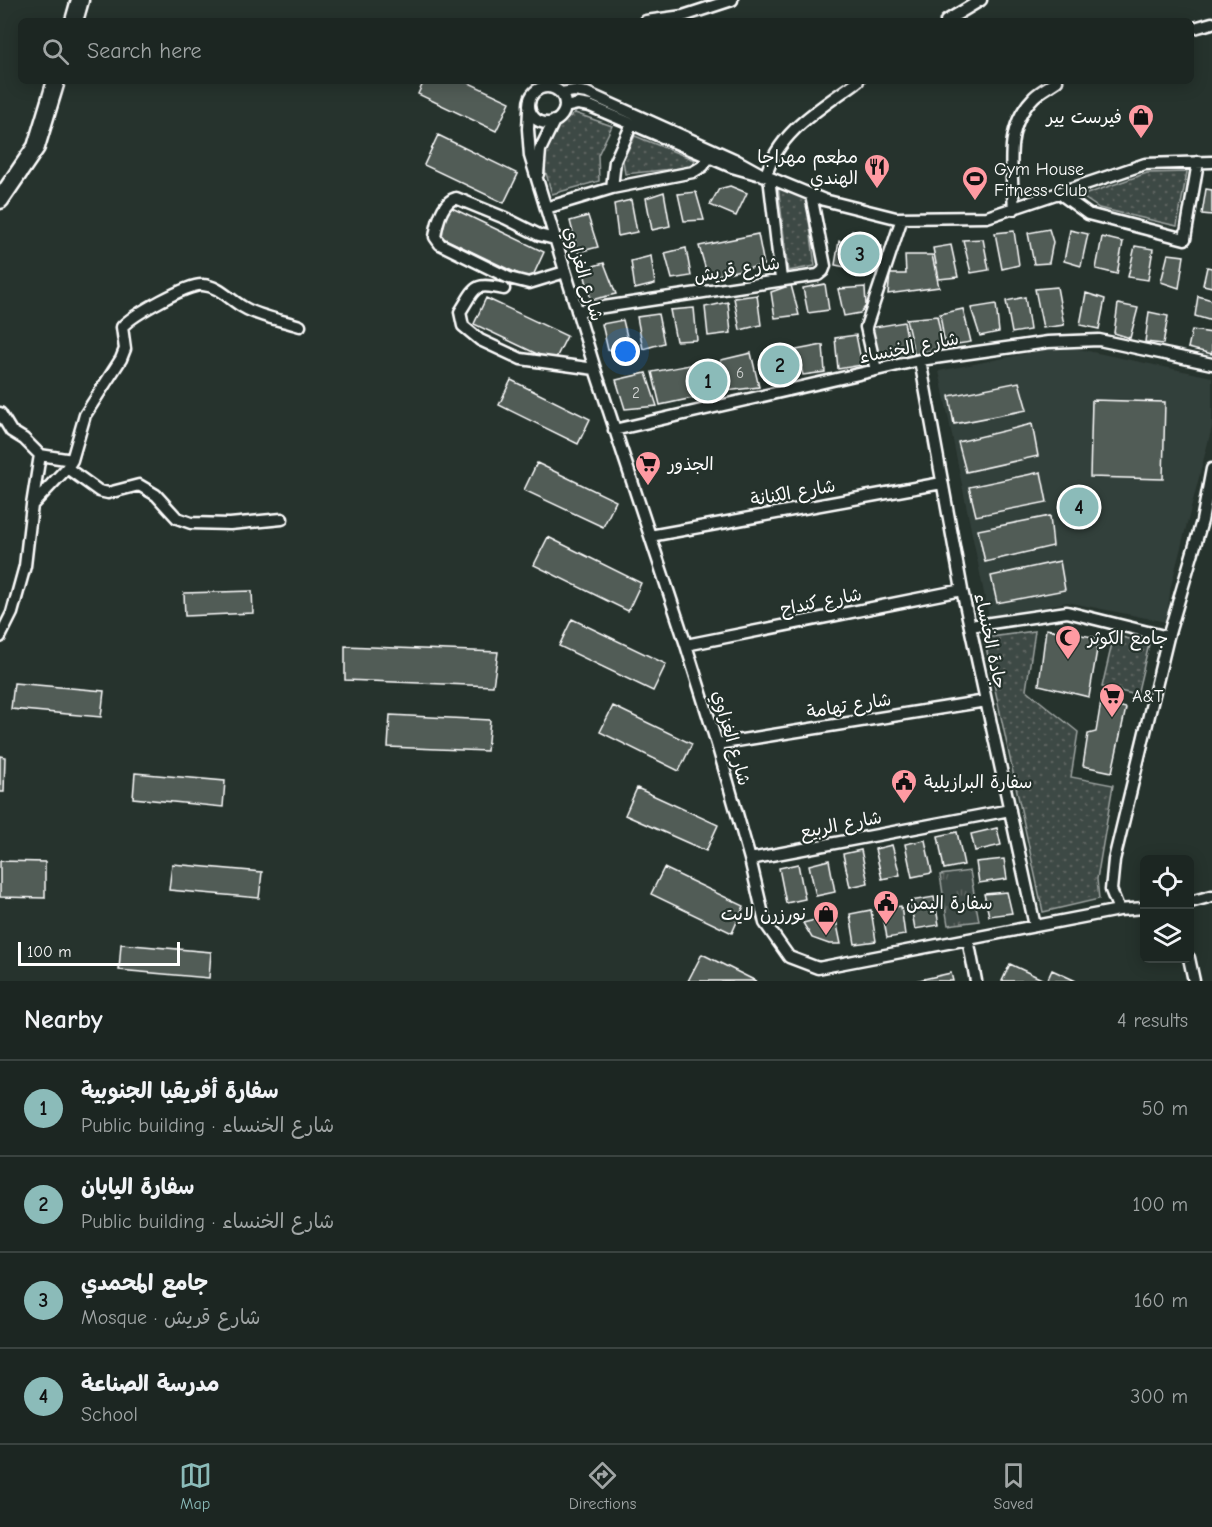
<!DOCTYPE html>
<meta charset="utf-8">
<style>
:root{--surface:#1c2622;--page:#29322f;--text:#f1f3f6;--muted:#a0a5a5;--line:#3a4340;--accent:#8bbbb9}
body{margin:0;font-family:"Comic Neue","Playpen Sans Arabic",sans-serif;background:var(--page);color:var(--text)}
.controls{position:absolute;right:18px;bottom:18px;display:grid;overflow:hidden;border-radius:9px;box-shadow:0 3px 15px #0003}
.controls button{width:54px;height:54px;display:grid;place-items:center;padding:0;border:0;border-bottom:2px solid var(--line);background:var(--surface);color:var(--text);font:30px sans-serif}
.scale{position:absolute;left:18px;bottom:15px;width:162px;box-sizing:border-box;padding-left:6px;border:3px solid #fff;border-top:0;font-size:16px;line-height:21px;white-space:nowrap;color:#fff;-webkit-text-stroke:4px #26332d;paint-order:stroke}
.you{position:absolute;left:626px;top:352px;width:21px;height:21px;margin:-15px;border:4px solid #fff;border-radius:50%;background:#1a73e8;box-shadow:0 0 0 9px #1a73e833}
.badge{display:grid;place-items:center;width:39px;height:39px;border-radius:50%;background:var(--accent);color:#111;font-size:20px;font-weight:700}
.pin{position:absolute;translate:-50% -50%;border:3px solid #fff;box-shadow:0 2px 6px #0006}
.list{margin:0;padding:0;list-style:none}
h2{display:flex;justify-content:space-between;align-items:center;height:78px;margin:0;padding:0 24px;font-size:26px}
h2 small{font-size:20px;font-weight:400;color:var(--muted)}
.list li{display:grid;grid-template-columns:39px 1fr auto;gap:18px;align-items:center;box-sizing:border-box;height:96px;padding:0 24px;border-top:2px solid var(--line)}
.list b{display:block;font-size:22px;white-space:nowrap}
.list p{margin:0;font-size:20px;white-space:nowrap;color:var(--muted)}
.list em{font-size:20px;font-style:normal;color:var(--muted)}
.icon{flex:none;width:33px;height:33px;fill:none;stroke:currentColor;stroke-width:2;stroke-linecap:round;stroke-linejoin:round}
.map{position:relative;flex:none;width:1212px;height:981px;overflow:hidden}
.search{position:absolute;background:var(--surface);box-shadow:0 3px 15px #0003;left:18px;right:18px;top:18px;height:66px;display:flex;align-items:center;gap:15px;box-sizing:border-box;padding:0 21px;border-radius:9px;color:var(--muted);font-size:22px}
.sheet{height:462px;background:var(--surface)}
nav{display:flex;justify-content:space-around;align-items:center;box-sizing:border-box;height:84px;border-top:2px solid var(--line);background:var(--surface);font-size:16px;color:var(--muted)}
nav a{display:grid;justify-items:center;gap:3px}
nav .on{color:var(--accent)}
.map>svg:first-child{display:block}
</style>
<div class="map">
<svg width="1212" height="981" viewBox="0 0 1212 981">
<defs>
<pattern id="grass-tufts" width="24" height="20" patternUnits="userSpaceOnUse" patternTransform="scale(1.5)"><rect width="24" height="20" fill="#3e4944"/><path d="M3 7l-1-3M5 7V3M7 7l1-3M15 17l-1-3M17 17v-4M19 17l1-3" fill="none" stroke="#5b6460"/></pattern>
<pattern id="park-dots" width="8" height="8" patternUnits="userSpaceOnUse" patternTransform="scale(1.5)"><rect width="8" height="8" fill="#3e4944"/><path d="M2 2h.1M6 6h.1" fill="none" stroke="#5b6460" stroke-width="1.8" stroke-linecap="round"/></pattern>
</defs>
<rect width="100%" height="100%" fill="#26332d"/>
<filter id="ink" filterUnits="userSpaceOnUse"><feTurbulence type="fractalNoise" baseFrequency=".0167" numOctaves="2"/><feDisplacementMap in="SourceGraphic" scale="12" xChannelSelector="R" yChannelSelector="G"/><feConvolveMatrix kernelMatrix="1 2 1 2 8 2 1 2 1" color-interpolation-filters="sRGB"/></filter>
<g filter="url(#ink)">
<path fill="#333f3a" d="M1064 346 1212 377V427L1171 586 1166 622 1067 602 989 618 939 371Z"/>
<path fill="url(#grass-tufts)" stroke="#9ea4a2" stroke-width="1.5" d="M970 871 979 921 948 925 940 875Z"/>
<path fill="url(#park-dots)" stroke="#9ea4a2" stroke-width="1.5" d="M575 113 612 126 598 155 599 181 552 194 543 163 553 130Z
M635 136 695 160 692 167 625 174 623 160Z
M1187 172 1177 226 1099 208 1081 196 1147 173Z
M778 185 806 197 815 266 788 271Z
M1035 631 1026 690 1078 732 1071 777 1113 785 1097 879 1099 899 1043 912 984 638Z
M1114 635 1149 644 1137 695 1102 687Z"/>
<path fill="#515c57" stroke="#fff" stroke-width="1.5" d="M424 81H465L510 102 496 131 418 94Z
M438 135 518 174 504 203 424 165Z
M730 186 747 193 736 216 710 205 719 189Z
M1206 189 1212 190V215L1202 214Z
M664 192 670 226 652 230 646 198Z
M696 192 704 220 684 221 678 194Z
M631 200 637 232 618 236 614 204Z
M450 207 544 252 531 280 437 235Z
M588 216 598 247 578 252 570 221Z
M1049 229 1053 242 1049 263 1034 264 1028 233Z
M1070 230 1088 234 1081 266 1064 261Z
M852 231 870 235 869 244 882 246 876 273 835 265 839 241 850 243Z
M1014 231 1019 265 1002 269 995 233Z
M758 234 764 265 708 277 699 246Z
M1102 237 1123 242 1117 274 1096 269Z
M983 239 989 270 971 273 963 240Z
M951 245 958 277 939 279 933 248Z
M1135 246 1153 249 1148 280 1128 277Z
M686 248 691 276 672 279 665 253Z
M1168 254 1184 256 1179 288 1161 282Z
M905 255H932L939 287 888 294 890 274H906Z
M651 256 655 284 635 289 631 261Z
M604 263 616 294 591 300 583 269Z
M1207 267 1212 268V287L1203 285Z
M825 284 829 310 808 313 803 288Z
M791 285 799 315 775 318 771 292Z
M865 287 866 306 860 313 844 316 838 289Z
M1057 287 1064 325 1043 328 1035 289Z
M1086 293 1105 299 1099 329 1080 325Z
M757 295 761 325 740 330 734 298Z
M1198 296 1212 300V321L1195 316Z
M1025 297 1030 330 1012 333 1006 301Z
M486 298 567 336 554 362 474 324Z
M728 302 731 333 708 336 705 307Z
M996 304 999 332 980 336 971 308Z
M1118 304 1138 308 1130 338 1114 333Z
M694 308 697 340 676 341 670 310Z
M963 309 971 342 945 346 940 314Z
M1149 312 1168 316 1163 344 1145 342Z
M658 314 664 343 643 349 637 317Z
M937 316 944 350 914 354 906 319Z
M623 320 629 345 608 350 602 324Z
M904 322 911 356 877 359 869 328Z
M1192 330 1212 333V354L1188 348Z
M856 335 862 365 838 369 835 338Z
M823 345 825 372 803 375 796 350Z
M751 353 759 387 726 391 721 360Z
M788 354 790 376 769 381 762 357Z
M711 361 721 392 660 405 652 372Z
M646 373 657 406 625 409 616 380Z
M511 380 590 419 578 444 499 405Z
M1019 382 1027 410 954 424 949 396Z
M1092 400 1165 402 1163 479 1090 477Z
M1032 424 1038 456 966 472 958 442Z
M537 463 616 501 603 527 524 490Z
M1041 472 1047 502 976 516 969 487Z
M1050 516 1053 546 985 562 978 530Z
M548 537 641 583 628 611 534 565Z
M1060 561 1065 590 997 603 991 576Z
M252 591 253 613 185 616 184 593Z
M572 619 666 664 653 691 559 646Z
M1046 629 1099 638 1089 697 1039 685Z
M345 646 498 652 493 686 345 680Z
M14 683 104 691 101 717 11 709Z
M1101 702 1126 708 1112 772 1083 766 1088 734 1096 732Z
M613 706 692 744 679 771 600 732Z
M390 715 490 720 487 751 388 747Z
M0 756 5 757 4 792H0Z
M135 773 225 781 223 807 133 798Z
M637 788 718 825 706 851 625 815Z
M997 828 1001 845 975 851 971 834Z
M957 832 964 865 944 869 938 836Z
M925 840 932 873 912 877 905 844Z
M892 845 900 875 882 879 875 849Z
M861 850 868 883 850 887 843 854Z
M1004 859 1007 879 979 883 976 862Z
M829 860 835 892 816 896 809 865Z
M0 861 45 862V898L0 897Z
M172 864 262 872 259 898 169 890Z
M798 864 805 899 786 903 779 868Z
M664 868 744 906 732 933 651 894Z
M1007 892 1012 913 989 916 984 894Z
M934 897 939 925 915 929 910 901Z
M901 906 905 935 887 938 882 909Z
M871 910 876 941 855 944 850 914Z
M835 915 841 944H829L812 938 803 923Z
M121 944 211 952 209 978 119 970Z
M702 954 756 981H688Z
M1010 964 1046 981H1002Z
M1052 970 1076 981H1047Z
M951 973 953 981H915Z"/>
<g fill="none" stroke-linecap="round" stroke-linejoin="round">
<defs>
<path id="street" d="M646 21 683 16 732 0
M946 21 981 0
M1191 29 1212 23
M529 105a18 18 0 1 1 36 0a18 18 0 1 1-36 0Z
M561 93 574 91 587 93 734 159 763 175 824 200 896 218 987 217 1145 164 1212 162
M565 107 578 104 590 106 732 167 757 174
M529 110 528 129 530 156 595 369 686 645 717 744 750 859 765 923 789 957 818 968 1119 910 1144 908
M538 174 540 150 554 121
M766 176C778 131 823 107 858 81
M769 177 781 279
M612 188 615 161 632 124
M1059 193 1088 214 1185 239 1198 162
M546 208 612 188 693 172 703 166 709 157
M1014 209C1012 170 1003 128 1034 97 1040 91 1050 86 1057 81
M555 239 539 235 505 218 456 198C442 202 437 223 435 237L440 244 509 278 529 283 565 272
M504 289C473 282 476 287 460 312L463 326 480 340 521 359 595 369
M577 311 818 275 823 271 825 266 811 195
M920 360 962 590 1035 926
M876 370 866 327 902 218
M0 413 11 431 24 439 40 455 72 460
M614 430 920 360 1048 342 1099 340 1212 364
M67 468 99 491 108 493 139 485 156 495 177 518 191 523 230 524 282 519
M32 505 40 455
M650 536 942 483
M970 626 1067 612 1168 637
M0 637 12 613 25 566 32 505 67 468 72 460 85 415 121 359 125 349 122 327C132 315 189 283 203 285 219 286 230 300 243 307 259 317 282 320 300 326
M686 645 962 590
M717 744 986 701
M750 859 1010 810
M1190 902 1212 896
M1119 910 1111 890 1114 860 1168 637 1202 521 1212 469
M968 939 976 981
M1189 958 1194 981"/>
<path id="primary" d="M74 21 80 0
M0 200 36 147 56 81"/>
</defs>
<use href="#street" stroke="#fff" stroke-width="15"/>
<use href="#primary" stroke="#fff" stroke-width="21"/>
<use href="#street" stroke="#26332d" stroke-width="10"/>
<use href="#primary" stroke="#26332d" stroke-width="16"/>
</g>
</g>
<defs>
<symbol id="shop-pin" viewBox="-11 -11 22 30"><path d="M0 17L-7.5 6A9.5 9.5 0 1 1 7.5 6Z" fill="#ff9aa2" stroke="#26332d"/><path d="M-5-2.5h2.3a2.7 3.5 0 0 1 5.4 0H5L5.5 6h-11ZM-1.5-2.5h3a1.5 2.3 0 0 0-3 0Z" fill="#111"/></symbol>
<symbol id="restaurant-pin" viewBox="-11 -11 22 30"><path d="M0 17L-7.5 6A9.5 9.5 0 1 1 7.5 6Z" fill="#ff9aa2" stroke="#26332d"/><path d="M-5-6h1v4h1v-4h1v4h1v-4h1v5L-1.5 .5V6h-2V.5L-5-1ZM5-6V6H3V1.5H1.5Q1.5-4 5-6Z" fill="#111"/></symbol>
<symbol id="stadium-pin" viewBox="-11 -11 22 30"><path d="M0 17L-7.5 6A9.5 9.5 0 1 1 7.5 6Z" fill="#ff9aa2" stroke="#26332d"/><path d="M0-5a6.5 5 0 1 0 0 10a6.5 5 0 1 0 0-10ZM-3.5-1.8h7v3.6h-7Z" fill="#111"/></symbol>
<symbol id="supermarket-pin" viewBox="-11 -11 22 30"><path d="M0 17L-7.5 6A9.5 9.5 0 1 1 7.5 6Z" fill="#ff9aa2" stroke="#26332d"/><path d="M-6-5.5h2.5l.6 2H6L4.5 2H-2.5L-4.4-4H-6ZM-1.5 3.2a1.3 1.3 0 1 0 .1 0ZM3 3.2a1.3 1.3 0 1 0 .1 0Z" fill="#111"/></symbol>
<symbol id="mosque-pin" viewBox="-11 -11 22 30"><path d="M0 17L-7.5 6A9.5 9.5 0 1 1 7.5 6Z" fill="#ff9aa2" stroke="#26332d"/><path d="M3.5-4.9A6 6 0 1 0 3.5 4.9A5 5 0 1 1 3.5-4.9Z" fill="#111"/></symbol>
<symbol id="civic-pin" viewBox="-11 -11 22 30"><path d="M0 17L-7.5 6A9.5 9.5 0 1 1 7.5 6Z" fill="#ff9aa2" stroke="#26332d"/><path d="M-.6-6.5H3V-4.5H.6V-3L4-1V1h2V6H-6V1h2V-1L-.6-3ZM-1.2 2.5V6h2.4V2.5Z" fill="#111"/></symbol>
</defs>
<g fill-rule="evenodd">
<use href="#shop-pin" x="1126" y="102" width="30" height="40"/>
<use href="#restaurant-pin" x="862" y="152" width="30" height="40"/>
<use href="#stadium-pin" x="960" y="164" width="30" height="40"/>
<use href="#supermarket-pin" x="633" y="449" width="30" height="40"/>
<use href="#mosque-pin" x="1053" y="623" width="30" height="40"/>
<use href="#supermarket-pin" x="1097" y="681" width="30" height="40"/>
<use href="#civic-pin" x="889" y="767" width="30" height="40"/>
<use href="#civic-pin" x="871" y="888" width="30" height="40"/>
<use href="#shop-pin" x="811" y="899" width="30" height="40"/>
</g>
<g text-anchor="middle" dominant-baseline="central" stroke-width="4.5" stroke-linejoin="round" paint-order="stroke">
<g font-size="15" fill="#d4d6d5">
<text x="740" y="373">6</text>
<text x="636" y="393">2</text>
</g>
<g font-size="18" fill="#fff" stroke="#26332d" text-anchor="start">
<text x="1122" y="117" text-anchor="end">فيرست يير</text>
<text x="858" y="157" text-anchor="end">مطعم مهراجا<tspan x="858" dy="21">الهندي</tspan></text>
<text x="994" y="169">Gym House<tspan x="994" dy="21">Fitness Club</tspan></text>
<text x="668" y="464">الجذور</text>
<text x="1088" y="638">جامع الكوثر</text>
<text x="1132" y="696">A&amp;T</text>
<text x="924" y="782">سفارة البرازيلية</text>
<text x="906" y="903">سفارة اليمن</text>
<text x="806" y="914" text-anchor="end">نورزرن لايت</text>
</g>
<g font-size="18" fill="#fff" stroke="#26332d">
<text transform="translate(737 270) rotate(-9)">شارع قريش</text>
<text transform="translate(583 274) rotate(73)">شارع الغزاوي</text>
<text transform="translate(909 348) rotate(-11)">شارع الخنساء</text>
<text transform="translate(793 493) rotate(-10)">شارع الكنانة</text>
<text transform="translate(821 602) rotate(-11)">شارع كنداح</text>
<text transform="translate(990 641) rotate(78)">جادة الخنساء</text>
<text transform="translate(849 706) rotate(-9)">شارع تهامة</text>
<text transform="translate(731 738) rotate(74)">شارع الغزاوي</text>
<text transform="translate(841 825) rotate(-11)">شارع الربيع</text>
</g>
</g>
</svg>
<div class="controls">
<button><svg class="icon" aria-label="locate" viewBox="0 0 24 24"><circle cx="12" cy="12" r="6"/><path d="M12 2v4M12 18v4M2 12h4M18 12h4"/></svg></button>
<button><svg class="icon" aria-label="layers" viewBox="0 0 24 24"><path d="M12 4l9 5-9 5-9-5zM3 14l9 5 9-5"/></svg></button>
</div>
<div class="scale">100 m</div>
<div class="you"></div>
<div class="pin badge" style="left:708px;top:381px">1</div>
<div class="pin badge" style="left:780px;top:365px">2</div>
<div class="pin badge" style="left:860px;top:254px">3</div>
<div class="pin badge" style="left:1079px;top:507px">4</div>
<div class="search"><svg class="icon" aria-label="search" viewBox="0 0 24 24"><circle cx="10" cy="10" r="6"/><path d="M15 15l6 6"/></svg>Search here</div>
</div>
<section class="sheet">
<h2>Nearby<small>4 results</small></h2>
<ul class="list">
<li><span class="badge">1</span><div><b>سفارة أفريقيا الجنوبية</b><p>Public building · شارع الخنساء</p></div><em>50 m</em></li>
<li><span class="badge">2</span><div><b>سفارة اليابان</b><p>Public building · شارع الخنساء</p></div><em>100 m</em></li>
<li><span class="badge">3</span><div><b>جامع المحمدي</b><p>Mosque · شارع قريش</p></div><em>160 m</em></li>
<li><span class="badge">4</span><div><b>مدرسة الصناعة</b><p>School</p></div><em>300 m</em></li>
</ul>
</section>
<nav>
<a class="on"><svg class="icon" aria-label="map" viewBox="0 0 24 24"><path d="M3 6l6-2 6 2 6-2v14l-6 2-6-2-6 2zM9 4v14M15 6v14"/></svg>Map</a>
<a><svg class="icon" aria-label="directions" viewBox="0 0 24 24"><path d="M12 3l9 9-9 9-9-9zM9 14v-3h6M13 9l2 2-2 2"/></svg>Directions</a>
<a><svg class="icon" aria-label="saved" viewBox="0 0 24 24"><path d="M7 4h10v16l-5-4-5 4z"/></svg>Saved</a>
</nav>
